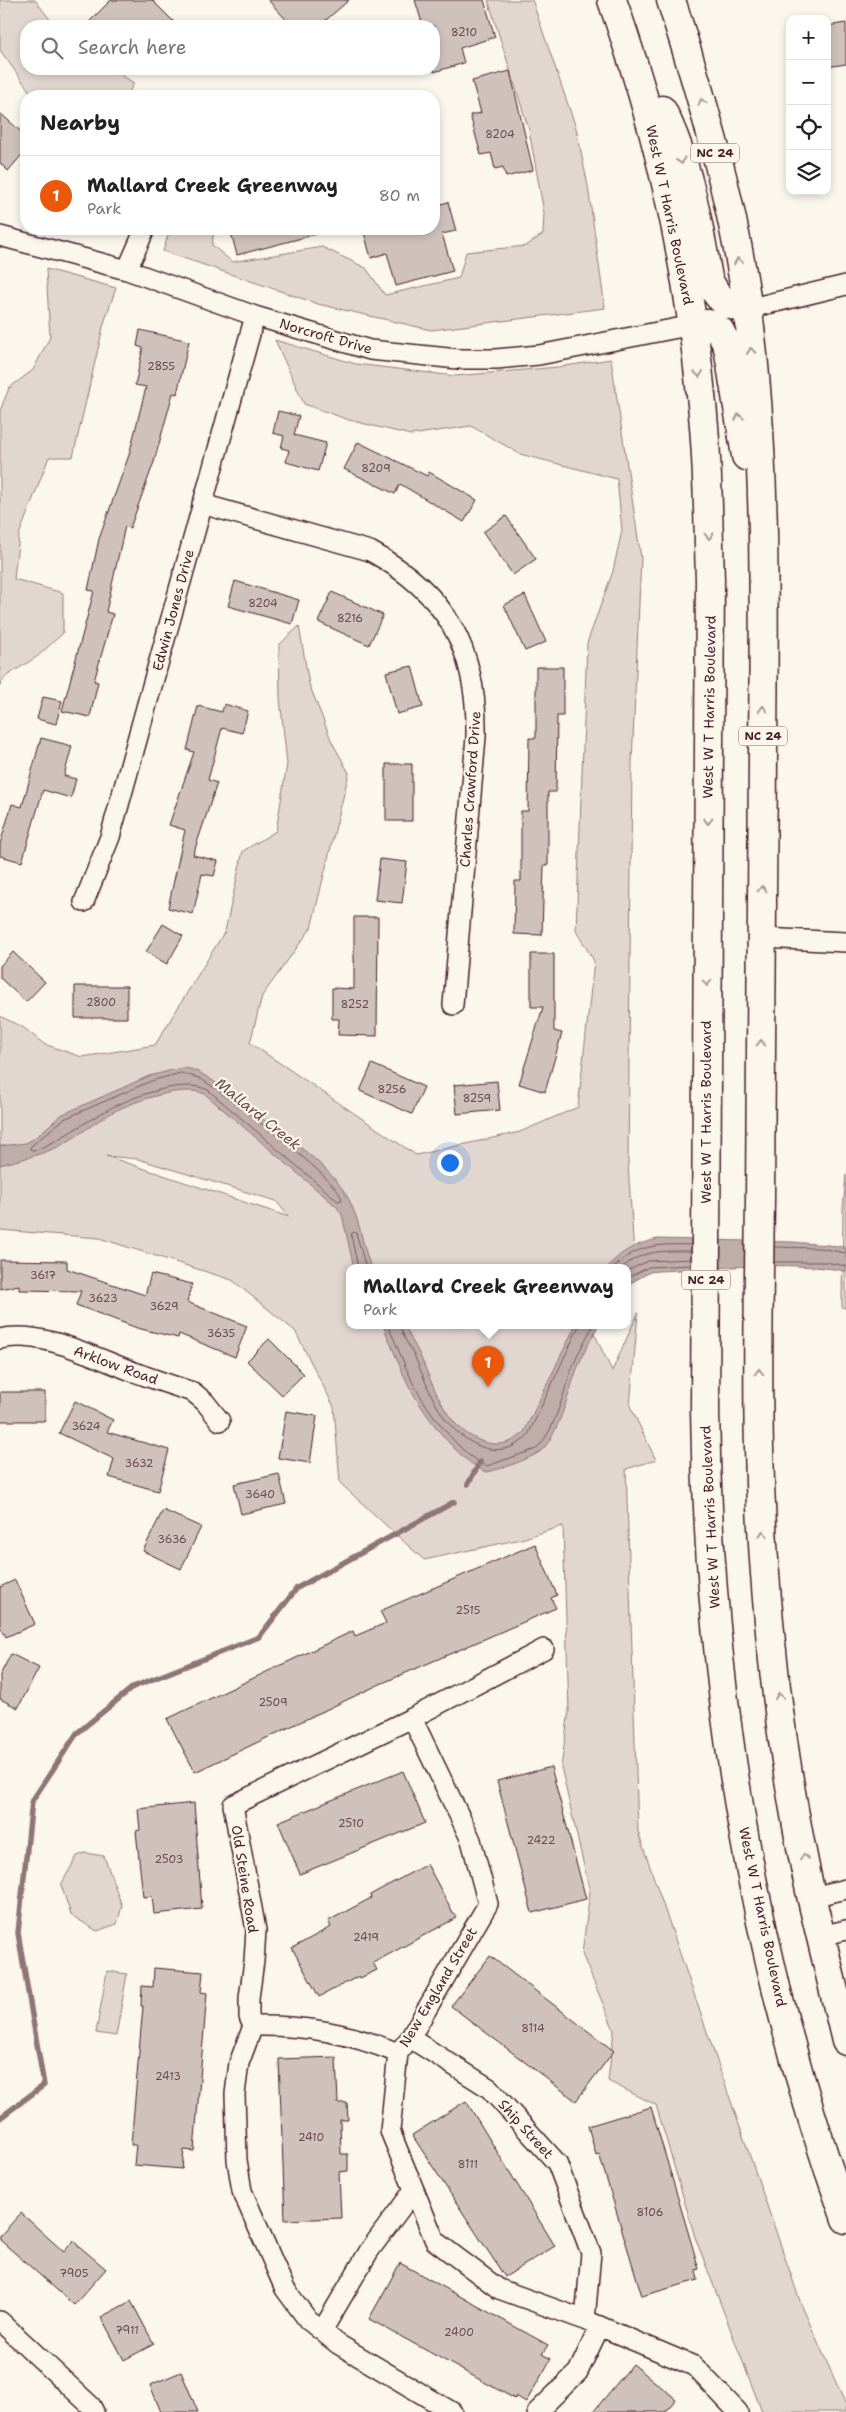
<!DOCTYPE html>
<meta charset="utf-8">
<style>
:root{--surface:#fff;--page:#f6f6f6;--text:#222;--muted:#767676;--line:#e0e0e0;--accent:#ea580c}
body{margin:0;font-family:"Shantell Sans",sans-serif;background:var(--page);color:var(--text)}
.controls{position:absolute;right:15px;top:15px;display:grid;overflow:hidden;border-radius:10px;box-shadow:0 2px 8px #0003}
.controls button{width:45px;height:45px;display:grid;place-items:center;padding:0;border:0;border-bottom:1px solid var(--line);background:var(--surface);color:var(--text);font:25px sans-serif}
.you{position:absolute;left:449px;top:1162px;width:18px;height:18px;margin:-12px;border:4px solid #fff;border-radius:50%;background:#1a73e8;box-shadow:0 0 0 8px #1a73e833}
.badge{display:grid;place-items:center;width:32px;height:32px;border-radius:50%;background:var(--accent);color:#fff;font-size:16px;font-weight:700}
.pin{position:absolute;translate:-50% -41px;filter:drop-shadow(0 1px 2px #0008)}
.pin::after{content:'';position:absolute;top:26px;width:18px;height:15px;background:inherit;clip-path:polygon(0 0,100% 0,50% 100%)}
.popup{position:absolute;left:346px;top:1264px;width:285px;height:65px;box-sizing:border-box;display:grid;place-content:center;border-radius:10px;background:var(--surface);filter:drop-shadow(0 1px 4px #0005);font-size:16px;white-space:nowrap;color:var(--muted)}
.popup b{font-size:19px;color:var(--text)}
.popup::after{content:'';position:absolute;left:50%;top:100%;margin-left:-10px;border:10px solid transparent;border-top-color:var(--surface)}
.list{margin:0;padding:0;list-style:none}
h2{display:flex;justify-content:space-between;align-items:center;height:65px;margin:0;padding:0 20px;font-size:21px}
h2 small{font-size:16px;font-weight:400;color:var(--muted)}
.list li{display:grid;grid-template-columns:32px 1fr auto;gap:15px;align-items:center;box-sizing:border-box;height:80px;padding:0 20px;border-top:1px solid var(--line)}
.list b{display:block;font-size:19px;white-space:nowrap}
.list p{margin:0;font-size:16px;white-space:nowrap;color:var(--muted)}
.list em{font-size:16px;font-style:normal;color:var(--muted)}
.icon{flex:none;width:28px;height:28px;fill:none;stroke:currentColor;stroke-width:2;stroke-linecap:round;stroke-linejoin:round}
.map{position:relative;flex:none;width:846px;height:2412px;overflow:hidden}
.search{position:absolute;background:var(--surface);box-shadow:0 2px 8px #0003;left:20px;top:20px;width:420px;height:55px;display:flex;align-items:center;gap:12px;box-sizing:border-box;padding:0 18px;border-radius:20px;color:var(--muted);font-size:19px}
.panel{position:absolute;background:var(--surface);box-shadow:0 2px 8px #0003;left:20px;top:90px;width:420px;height:145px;border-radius:20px}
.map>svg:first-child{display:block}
</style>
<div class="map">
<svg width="846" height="2412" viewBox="0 0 846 2412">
<rect width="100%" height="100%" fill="#fbf7ec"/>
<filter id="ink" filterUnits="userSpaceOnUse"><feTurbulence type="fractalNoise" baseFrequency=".02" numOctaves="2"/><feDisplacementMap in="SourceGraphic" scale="10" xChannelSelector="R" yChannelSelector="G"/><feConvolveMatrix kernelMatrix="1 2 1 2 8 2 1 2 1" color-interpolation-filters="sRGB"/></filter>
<g filter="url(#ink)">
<path fill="#e2d7d0" stroke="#967b7e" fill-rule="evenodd" d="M0 0H35L55 26H26V69H110L134 83 127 96H33L0 50Z
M488 0H532L576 128 588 186 605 308 431 330 318 304 163 251 170 229H214L212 245 232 262 322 247 366 268 385 295 459 278 466 252 526 246 543 234 544 213 529 130Z
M46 269 116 288 104 323 73 457H49L19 535 14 579 63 593V633L38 656 5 677 0 685V411L9 388 33 370 50 337Z
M275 340 356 364 455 376 558 367 611 359 641 558 632 762 628 1164 635 1269 349 1268V1326H596L593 1331 612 1371 638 1313 630 1406 656 1460 626 1469 638 1832 801 2304 846 2405V2412H762L695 2237 656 2105 608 2081 614 2030 582 1954 590 1892 561 1767 569 1711 563 1526 521 1539 424 1560 340 1483 334 1407 295 1331 232 1280 99 1238 0 1230V1016L24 1028 44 1044 82 1057 155 1045 225 931 243 851 276 831 287 764 280 698 279 645 299 626 309 684 332 742 349 773 311 928 262 996 250 1043 416 1155 520 1132 578 1107 594 961 576 931 587 643 613 571 622 530 617 479 520 454 471 426 411 435 349 420 304 404ZM106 1156 138 1159 276 1201 289 1217Z
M846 1175V1308L842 1307 843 1209Z
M85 1853 104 1856 122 1906 117 1924 97 1931 71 1915 61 1885 77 1856Z
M107 1971 127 1974 116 2036 96 2033Z"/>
<path fill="#bfadaa" stroke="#907477" d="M181 1068C189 1068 195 1070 202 1074 219 1083 232 1097 248 1108 279 1132 327 1162 347 1196 360 1219 362 1244 371 1268H354L342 1215 337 1207 205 1094C182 1084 135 1101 113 1112 94 1122 78 1137 58 1147 40 1155 19 1160 0 1165V1146L26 1143 35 1138 61 1115 149 1076Z
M658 1239 793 1242 839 1246 846 1249V1271C785 1260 720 1269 658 1271L650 1272 627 1285V1268H607C620 1251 638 1243 658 1239Z
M383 1326H405C409 1335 414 1344 419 1353 429 1376 438 1402 454 1422 473 1443 503 1454 524 1432L575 1326H598C592 1338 584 1351 579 1364 569 1389 561 1429 543 1449 536 1457 497 1471 486 1472 457 1460 424 1414 409 1386 399 1367 392 1345 383 1326Z"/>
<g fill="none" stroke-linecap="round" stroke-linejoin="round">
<path stroke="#79585e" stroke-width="1" d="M181 1073 199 1078 215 1088C237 1106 339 1179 342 1200L338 1201 208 1090C183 1078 135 1096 111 1108 84 1122 63 1139 34 1151L30 1149 31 1146 64 1119 151 1081Z
M774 1247 820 1248 846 1253
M774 1262H825L846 1266
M358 1268 351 1235 353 1232 356 1233 366 1268
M614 1268C635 1244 661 1244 691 1245
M622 1268C642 1249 666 1251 691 1251
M627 1271 648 1261 691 1259
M627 1278 649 1267 691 1265
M388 1326C397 1345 404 1365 413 1383 426 1408 461 1457 487 1466L536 1449C557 1430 564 1386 575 1361 580 1349 587 1337 593 1326
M401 1326C402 1337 410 1347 415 1357 425 1380 434 1407 451 1426 473 1449 504 1461 528 1435L579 1326"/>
<path stroke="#907477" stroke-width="5.5" d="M468 1484 480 1462
M0 2118 44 2085 18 1933 32 1801 77 1733 133 1687 259 1637 297 1588 454 1502"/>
</g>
<path fill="#cfc2bc" stroke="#4a1f2b" d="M111 0H152L178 26H85Z
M268 0H349L319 26H292Z
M415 0H484L495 37 460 48 464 63 434 72V26H423Z
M846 23V64L827 67V26Z
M510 71 533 170 506 177 503 167 495 169 491 153 481 155 470 115 481 113 472 81Z
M0 113 26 136V150L8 171 0 163Z
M448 202 456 231 442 234 453 271 396 286 387 253 371 258 363 229H434V206Z
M230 229H317V234L237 255Z
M140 330 189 341 177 394 173 393 154 462 130 528 125 526 106 612 113 614 94 681 98 682 90 717 62 711 94 591 88 590 99 539 129 455 146 387 135 385 143 348 137 346Z
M278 411 299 416 294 435 326 443 318 471 286 462 289 450 281 448 284 436 273 433Z
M358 442 427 476 429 472 477 500 464 522 400 484 395 494 344 469Z
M506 516 536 559 513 575 483 532Z
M235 581 299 600 292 624 228 606Z
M332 592 383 615 369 645 318 622Z
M525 595 546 642 525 651 504 605Z
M412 666 423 707 397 714 386 672Z
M536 667H563V716H557L556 792H548V865H544L542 935 514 934 515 881H521V811H528L529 738H536Z
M43 697 62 701 56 724 37 719Z
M224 704 248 711 242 733 222 728 208 780 217 783 193 855 218 861 214 876 202 874 193 914 168 908 185 830 169 825 194 752 187 750 198 706 222 712Z
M41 738 72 746 64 776 76 779 71 798 43 790 22 862 0 856V844L12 804 22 807Z
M386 764H412V821H386Z
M380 859 407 862 402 903 375 900Z
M354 917H378L377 1036 338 1035 339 1019H332V988L354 989Z
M163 924 183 936 167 964 146 952Z
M13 952 45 982 26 1002 0 978V966Z
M531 954H554V1031L562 1033 545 1092 519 1084 543 1007H531Z
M75 986H127V1018H75Z
M372 1064 424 1087 412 1114 360 1091Z
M497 1081 500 1110 457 1114 454 1085Z
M0 1260 67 1261V1269L145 1295 151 1274 192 1284 187 1302 247 1326 235 1357 179 1334 178 1338 137 1328 76 1305 81 1291 19 1290V1285L0 1289Z
M269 1339 304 1374 282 1395 247 1361Z
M0 1392H45V1421H0Z
M75 1401 113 1420 107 1432 169 1450 158 1491 109 1477 114 1459 59 1433Z
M286 1411 317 1416 310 1463 278 1458Z
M279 1474 286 1504 241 1514 234 1484Z
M163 1510 201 1527 181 1569 143 1551Z
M535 1544 557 1595 551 1598 556 1608 378 1685 195 1772 167 1719 353 1631 355 1636 386 1623 380 1611Z
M15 1580 35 1624 6 1637 0 1626V1587Z
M11 1654 39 1668 18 1708 0 1699V1675Z
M551 1767 586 1899 532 1913 497 1781Z
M403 1771 425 1823 300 1874 278 1822Z
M194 1803 202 1909 154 1914 152 1896 143 1897 136 1831 140 1830 138 1809Z
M427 1864 456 1918 373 1963 377 1970 360 1978 359 1976 319 1997 292 1948 331 1927 328 1921 371 1898 370 1895Z
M490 1956 614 2051 576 2101 451 2006Z
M154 1968 203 1972 201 1992 207 1993 194 2151 184 2150 182 2169 134 2165 136 2145H131L143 2006H141L142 1986 153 1987Z
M336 2057 338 2103H347L348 2120H340L341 2154H348V2171L339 2172 341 2218 285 2220 279 2059Z
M466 2101 555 2246 505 2277 412 2135Z
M651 2107 699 2269 696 2270 698 2280 642 2296 599 2154 596 2155 588 2126Z
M21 2213 64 2252 73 2241 106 2269 74 2305 0 2240V2236Z
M400 2263 548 2345 542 2354 551 2359 526 2402 516 2396 515 2399 369 2319Z
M131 2301 154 2344 124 2360 101 2317Z
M633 2364 676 2399 665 2412H593Z
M181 2372 198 2412H161L150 2385Z"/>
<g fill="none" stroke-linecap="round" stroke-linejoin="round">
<defs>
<path id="street" d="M0 236 127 270 255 316 370 350 458 359H496L539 355 693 325
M127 270 145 229
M747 309 846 285
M202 504 370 551C447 593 478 650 476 737L453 1005
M84 902 110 837 255 316
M762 938 846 942
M0 1339C41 1329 96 1358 134 1372 154 1379 173 1386 193 1392L205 1402 220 1421
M412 1718 471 1840 488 1904 410 2038 398 2053 390 2131 435 2241 499 2289 585 2320 694 2366 738 2412
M812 1897 846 1889
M821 1936 846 1930
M253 2026C306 2025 349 2033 398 2053
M410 2038 489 2088 557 2163 591 2253 585 2320
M0 2321 91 2406 94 2412
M322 2331 369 2251 414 2190
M452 2412 338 2344 308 2320 285 2289 242 2191 237 2160 235 2094 239 2063 253 2026 249 2017V1998L254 1961 256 1930 233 1805 412 1718 544 1649
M537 2412 578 2372 600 2326"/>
<path id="primary" d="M612 0C657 127 688 260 701 395 708 456 708 518 710 580L705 1409C708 1684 752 1960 846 2219
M671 0C703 101 734 205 748 311 767 458 764 607 763 755 762 903 761 1052 760 1200 759 1283 757 1366 759 1448 762 1595 780 1757 812 1900 823 1947 835 1994 846 2041
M662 110C688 161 698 222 708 278 716 298 726 306 747 309
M693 325 709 324 715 327 720 331 728 347 746 456"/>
</defs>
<use href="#street" stroke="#4a1f2b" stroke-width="22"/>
<use href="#primary" stroke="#4a1f2b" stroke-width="31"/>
<use href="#street" stroke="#fbf7ec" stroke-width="19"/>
<use href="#primary" stroke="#fbf7ec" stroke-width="28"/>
</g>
<defs><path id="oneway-chevron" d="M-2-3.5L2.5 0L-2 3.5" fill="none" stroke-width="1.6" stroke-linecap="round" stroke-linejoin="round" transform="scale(1.25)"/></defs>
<g stroke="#ab9695">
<use href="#oneway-chevron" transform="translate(702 102) rotate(-106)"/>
<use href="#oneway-chevron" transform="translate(681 161) rotate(73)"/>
<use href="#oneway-chevron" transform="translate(738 261) rotate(-101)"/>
<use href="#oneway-chevron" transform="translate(751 351) rotate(-96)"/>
<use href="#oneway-chevron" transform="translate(699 374) rotate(83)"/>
<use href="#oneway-chevron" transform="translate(739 417) rotate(-100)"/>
<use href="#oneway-chevron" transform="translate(709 536) rotate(88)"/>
<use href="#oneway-chevron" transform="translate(763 709) rotate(-90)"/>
<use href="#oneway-chevron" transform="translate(708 821) rotate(91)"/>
<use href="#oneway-chevron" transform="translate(762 889) rotate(-90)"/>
<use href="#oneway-chevron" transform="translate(707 983) rotate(90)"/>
<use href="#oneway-chevron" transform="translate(761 1043) rotate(-89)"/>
<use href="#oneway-chevron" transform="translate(759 1372) rotate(-90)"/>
<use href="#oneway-chevron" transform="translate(763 1534) rotate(-94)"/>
<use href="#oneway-chevron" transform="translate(779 1696) rotate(-98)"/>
<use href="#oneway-chevron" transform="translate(804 1857) rotate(-100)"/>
</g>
</g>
<g text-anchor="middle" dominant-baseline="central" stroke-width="4.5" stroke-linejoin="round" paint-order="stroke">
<g font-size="11" fill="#6b484f">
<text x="464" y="32">8210</text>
<text x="500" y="134">8204</text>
<text x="161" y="366">2855</text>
<text x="376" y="468">8209</text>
<text x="263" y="603">8204</text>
<text x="350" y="618">8216</text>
<text x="101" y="1002">2800</text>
<text x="355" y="1004">8252</text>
<text x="392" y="1089">8256</text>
<text x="477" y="1098">8259</text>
<text x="43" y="1275">3617</text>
<text x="103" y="1298">3623</text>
<text x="164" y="1306">3629</text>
<text x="221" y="1333">3635</text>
<text x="86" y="1426">3624</text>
<text x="139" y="1463">3632</text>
<text x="260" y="1494">3640</text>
<text x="172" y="1539">3636</text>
<text x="468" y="1610">2515</text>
<text x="273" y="1702">2509</text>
<text x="351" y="1823">2510</text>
<text x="541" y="1840">2422</text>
<text x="169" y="1859">2503</text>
<text x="366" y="1937">2419</text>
<text x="533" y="2028">8114</text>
<text x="168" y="2076">2413</text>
<text x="311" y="2137">2410</text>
<text x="468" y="2164">8111</text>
<text x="650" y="2212">8106</text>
<text x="74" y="2273">7905</text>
<text x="127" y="2330">7911</text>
<text x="459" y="2332">2400</text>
</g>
<g fill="#fbf7ec" stroke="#7f6065" stroke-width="1">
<rect x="691" y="143.5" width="48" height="19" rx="4"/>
<rect x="739" y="726.5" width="48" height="19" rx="4"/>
<rect x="682" y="1270.5" width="48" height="19" rx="4"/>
</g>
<g font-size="12" font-weight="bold" fill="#4a1f2b">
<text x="715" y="153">NC 24</text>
<text x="763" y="736">NC 24</text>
<text x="706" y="1280">NC 24</text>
</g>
<g font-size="14" fill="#4a1f2b" stroke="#fbf7ec">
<text transform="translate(670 215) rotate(78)">West W T Harris Boulevard</text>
<text transform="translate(326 336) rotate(16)">Norcroft Drive</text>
<text transform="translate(173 610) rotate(-75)">Edwin Jones Drive</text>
<text transform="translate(709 707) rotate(-89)">West W T Harris Boulevard</text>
<text transform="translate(470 789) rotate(-86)">Charles Crawford Drive</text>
<text transform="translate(706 1112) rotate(-90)">West W T Harris Boulevard</text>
<text transform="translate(116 1365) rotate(20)">Arklow Road</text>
<text transform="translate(710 1517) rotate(-93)">West W T Harris Boulevard</text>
<text transform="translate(245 1879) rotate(81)">Old Steine Road</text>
<text transform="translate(763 1917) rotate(78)">West W T Harris Boulevard</text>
<text transform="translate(438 1987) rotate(-59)">New England Street</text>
<text transform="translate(526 2129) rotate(48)">Ship Street</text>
</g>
<g font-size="15" font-style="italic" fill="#6d4a51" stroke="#fbf7ec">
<text transform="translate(258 1114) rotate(39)">Mallard Creek</text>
</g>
</g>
</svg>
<div class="controls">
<button>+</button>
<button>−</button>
<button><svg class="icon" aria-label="locate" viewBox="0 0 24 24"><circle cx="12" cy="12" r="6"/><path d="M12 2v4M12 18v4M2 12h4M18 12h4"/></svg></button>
<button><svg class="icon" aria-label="layers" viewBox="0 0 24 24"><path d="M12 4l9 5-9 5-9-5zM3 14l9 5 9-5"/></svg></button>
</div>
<div class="you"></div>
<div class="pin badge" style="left:488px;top:1387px">1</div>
<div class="popup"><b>Mallard Creek Greenway</b>Park</div>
<div class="search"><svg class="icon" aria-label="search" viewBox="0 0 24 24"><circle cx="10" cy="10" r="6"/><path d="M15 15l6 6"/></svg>Search here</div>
<section class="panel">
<h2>Nearby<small></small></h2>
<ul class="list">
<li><span class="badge">1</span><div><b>Mallard Creek Greenway</b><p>Park</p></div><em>80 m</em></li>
</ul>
</section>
</div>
